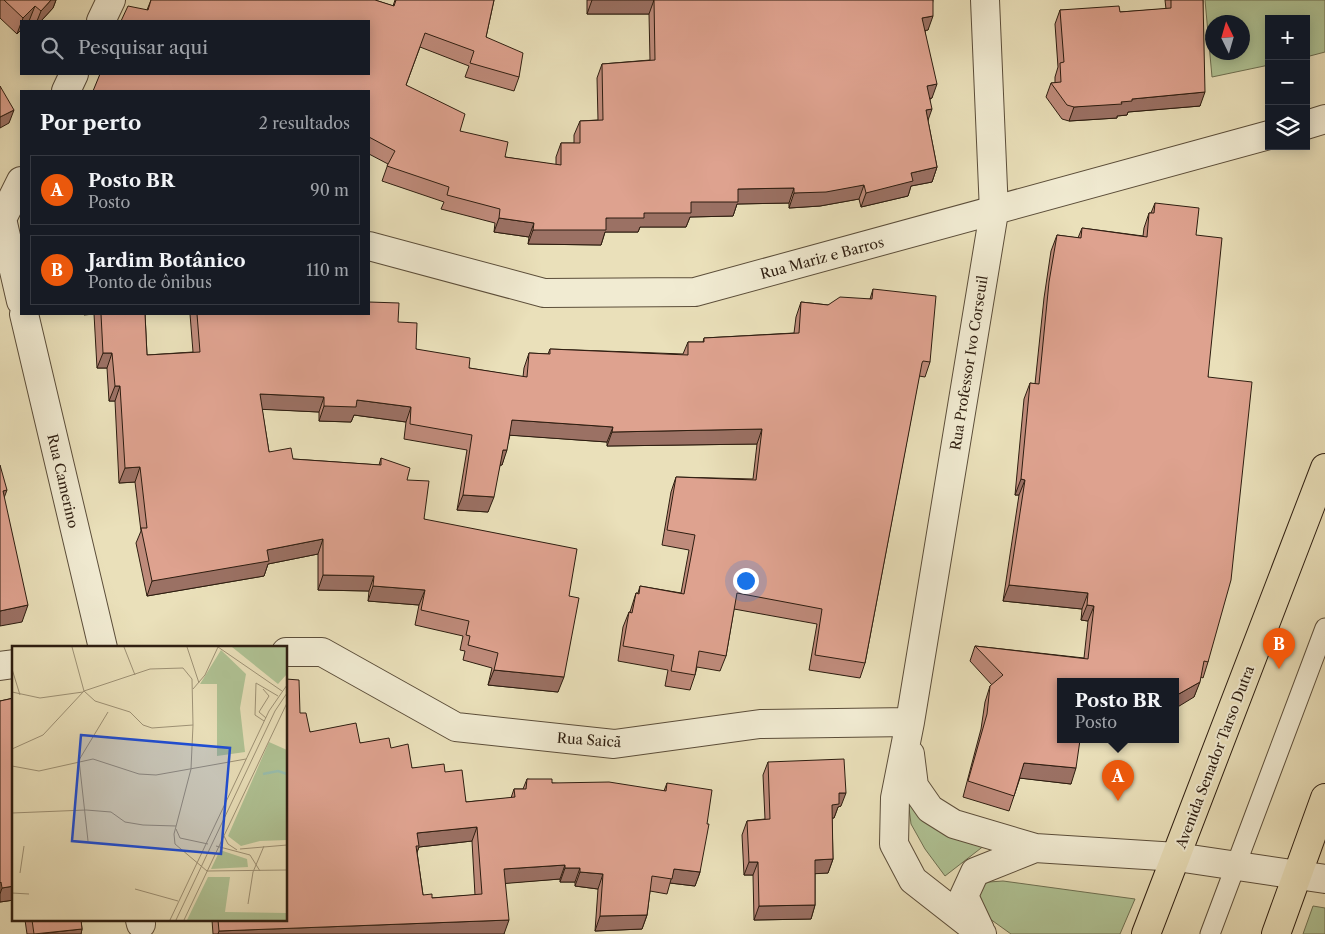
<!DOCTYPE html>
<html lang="pt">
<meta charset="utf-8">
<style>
:root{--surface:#171b24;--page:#242831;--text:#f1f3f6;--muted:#9ea1a6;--line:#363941;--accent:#ea580c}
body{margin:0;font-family:"Libre Caslon Text",serif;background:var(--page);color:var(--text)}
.controls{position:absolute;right:15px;top:15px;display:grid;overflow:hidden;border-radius:0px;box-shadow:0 2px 12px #0003}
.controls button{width:45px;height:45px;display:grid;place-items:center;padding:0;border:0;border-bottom:1px solid var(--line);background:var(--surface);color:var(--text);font:25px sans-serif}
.compass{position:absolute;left:1205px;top:15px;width:45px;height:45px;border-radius:50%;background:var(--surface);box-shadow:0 2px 12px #0003;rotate:355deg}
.you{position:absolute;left:745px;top:580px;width:18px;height:18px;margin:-12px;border:4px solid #fff;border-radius:50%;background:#1a73e8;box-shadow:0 0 0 8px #1a73e833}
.badge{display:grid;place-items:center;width:32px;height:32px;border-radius:50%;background:var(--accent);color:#fff;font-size:16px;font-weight:700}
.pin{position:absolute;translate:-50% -41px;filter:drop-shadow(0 1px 2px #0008)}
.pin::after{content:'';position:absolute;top:26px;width:18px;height:15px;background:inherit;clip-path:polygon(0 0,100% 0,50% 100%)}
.popup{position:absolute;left:1057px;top:678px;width:122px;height:65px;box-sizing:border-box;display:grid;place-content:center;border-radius:0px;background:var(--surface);filter:drop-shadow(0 1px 4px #0005);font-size:16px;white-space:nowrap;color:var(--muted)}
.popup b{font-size:19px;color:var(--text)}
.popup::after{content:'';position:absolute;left:50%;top:100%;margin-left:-10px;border:10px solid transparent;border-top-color:var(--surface)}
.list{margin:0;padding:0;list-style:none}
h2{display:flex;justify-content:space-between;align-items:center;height:65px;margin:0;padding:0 20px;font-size:21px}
h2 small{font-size:16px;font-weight:400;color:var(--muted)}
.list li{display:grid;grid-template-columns:32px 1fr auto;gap:15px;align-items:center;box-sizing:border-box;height:70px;margin:0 10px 10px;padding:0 10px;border:1px solid var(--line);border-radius:0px}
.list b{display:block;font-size:19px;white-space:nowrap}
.list p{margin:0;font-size:16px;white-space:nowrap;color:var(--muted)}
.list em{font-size:16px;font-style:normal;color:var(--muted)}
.icon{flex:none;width:28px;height:28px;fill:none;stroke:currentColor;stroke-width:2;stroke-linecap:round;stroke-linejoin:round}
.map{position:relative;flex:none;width:1325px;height:934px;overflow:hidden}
.search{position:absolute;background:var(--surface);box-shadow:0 2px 12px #0003;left:20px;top:20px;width:350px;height:55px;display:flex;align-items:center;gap:12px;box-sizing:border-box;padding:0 18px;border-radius:0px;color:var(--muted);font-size:19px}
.panel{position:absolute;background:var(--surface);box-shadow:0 2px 12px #0003;left:20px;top:90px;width:350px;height:225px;border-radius:0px}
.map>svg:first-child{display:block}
</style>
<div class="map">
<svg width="1325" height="934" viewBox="0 0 1325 934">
<rect width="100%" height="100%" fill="#eae0ba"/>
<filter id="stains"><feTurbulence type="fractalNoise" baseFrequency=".004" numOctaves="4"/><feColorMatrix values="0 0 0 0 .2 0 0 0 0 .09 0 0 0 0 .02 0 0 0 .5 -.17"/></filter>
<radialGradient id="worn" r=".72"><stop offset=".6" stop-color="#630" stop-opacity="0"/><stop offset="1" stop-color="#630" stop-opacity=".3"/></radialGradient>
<path fill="#b0c395" stroke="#6e7052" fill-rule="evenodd" d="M1205 0H1325V52L1306 57V19H1269V65L1212 77ZM1212 22H1242V52H1212Z
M907 792 985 845 945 876 925 849 911 824Z
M1003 881 1135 899 1120 934H1011L979 911 978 886 989 882Z
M1313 906 1325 908V934H1303Z"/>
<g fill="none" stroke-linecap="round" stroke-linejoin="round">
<defs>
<path id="service" d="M1210 934 1325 628"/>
<path id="minor" d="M101 21 111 0
M66 91 74 74
M1306 125 1325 119
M21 181 2 219 21 301
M369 246 544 293 695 292 1269 135
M24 314 103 648
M140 920 141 924"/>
<path id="tertiary" d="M286 652H322L456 727 614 744 760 724 910 722
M0 666 14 664
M910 754 914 786 930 809 954 824 1035 848 1177 857 1325 879
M980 930 964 896 975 872 1035 848
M982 934 913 880 894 844 895 798 910 722 994 212 985 0"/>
<path id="primary" d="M1146 934 1325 468
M1276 934 1325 798"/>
</defs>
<use href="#service" stroke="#5c4e3a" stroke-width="21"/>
<use href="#minor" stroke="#5c4e3a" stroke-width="30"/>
<use href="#tertiary" stroke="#5c4e3a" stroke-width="30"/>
<use href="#primary" stroke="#2d1d10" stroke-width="30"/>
<use href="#service" stroke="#f1ebd2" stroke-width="19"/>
<use href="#minor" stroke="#f1ebd2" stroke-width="28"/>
<use href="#tertiary" stroke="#f1ebd2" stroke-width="28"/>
<use href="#primary" stroke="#eae0ba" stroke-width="28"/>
</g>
<path fill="#bf8b7b" stroke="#2d1d10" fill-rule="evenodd" d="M0 0H56L53 8 41 21H21V30L17 34 0 18Z
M151 0H375L393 6 395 0H494L486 37 519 77 514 91 465 77 469 66 420 47 406 85 460 131 505 157 556 165V157L561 143H574V135L580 121 598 120 597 78 602 64 650 60 649 14H587V0H933L928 30H925L932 98 930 99 928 121 937 167 932 182 911 186 908 196 861 207 859 199 820 206 789 208V203L737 204 733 216 690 217 686 227H640L638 232H605L601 245 528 244 529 237 494 232 495 223 441 209 444 202 382 181 388 164 369 154V91L147 10Z
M1165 0H1203L1200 106 1128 112 1127 115 1117 116V118L1069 121 1062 119 1046 97 1051 83H1055V77L1058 67 1055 24 1060 10 1120 12 1166 9Z
M1155 203 1196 235 1208 377V662L1203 678 1201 677 1194 697 1060 682 1071 784 1020 778 1009 811 963 797 981 729 985 702 990 686 992 685 970 661 975 646 1084 658 1088 621 1081 620 1082 609 1003 601 1019 495H1015L1024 399 1030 383 1035 384 1044 298 1051 251 1057 235 1078 238 1082 228 1143 236 1144 228 1149 213H1151Z
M873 289 930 362 925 377 919 376 865 663 860 678 809 670 817 624 734 609 726 656 720 671 697 667 695 675 690 690 665 686 668 670 618 661 623 627 629 612H630L636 593H638L640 586 681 593 689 550 662 545 671 492 676 477 753 479 757 444 607 446V442L510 435 502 465H500L488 512 457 510 467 450 404 439 406 422 354 415 351 422 319 421V412L262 409 269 452 293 459 379 465 381 458 407 480 424 519 569 596 558 692 488 685 492 668 463 660 465 651 460 650 463 636 415 625 419 605 368 601 369 591 318 590V554L268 564 264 576 147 596 136 543 141 531 135 482 119 483 115 401H109L107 368H97L94 314 84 315 83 314H145L147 355 193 352 190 314H369L398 322 416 349 469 368 523 377 524 368 529 353 548 354 550 349 683 354 688 342H703L704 338 794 333 796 317 801 302 828 305 870 299Z
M14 698V900L0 902V701Z
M300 713 310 732 360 743 391 748 412 768 445 772 466 802 511 798 514 789H523L527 779 552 783 664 791 667 783 700 872 695 886 670 883 667 894 650 891 647 915 642 929 595 931 598 889 575 886V882H560V879L505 883 504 934H213L212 920H286ZM472 841 475 895 432 898 423 895 417 852 419 847Z
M768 762 841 806 838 807 834 818H832L833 859 828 873H815V905L811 919 754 920 753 875H744L742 835 747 821 765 819 763 775Z
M25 920H81L82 929 81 934H27Z"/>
<path fill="#9b7164" stroke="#2d1d10" d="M51 0H56L53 8 41 21H37L41 11Z
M592 0H654L649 14H587Z
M35 6 29 21H22L23 18Z
M933 16 928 30 917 32 922 18Z
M21 23V30L17 34Z
M937 84 932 98 922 100 927 86Z
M1205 92 1200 106 1128 112 1127 115 1117 116V118L1069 121 1074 107 1121 102 1132 99Z
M932 109 927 123 926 110Z
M14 110 9 123 0 128V117Z
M937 167 932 182 911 186 908 196 861 207 866 193 911 173Z
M864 185 859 199 820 206 789 208 794 193Z
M794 188 789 203 737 204 733 216 690 217 686 227H640L638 232H605L601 245 528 244 533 230 606 218 644 213 738 189Z
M499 218 534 223 529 237 494 232Z
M103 353H112L107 368H97Z
M115 386H120L115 401H109Z
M260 394 324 397 319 412 255 409Z
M357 400 411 407 406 422 354 415 351 422 319 421 324 406Z
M512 420 613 427 607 442 507 435Z
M762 429 757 444 607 446 612 432Z
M503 450H507L502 465H497Z
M140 467 135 482 119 483 125 468Z
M1021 479 1025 480 1019 495H1015Z
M7 490 1 506 3 491Z
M463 495 494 497 488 512 457 510Z
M323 539 318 554 268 564 264 576 147 596 152 581 267 550Z
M323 575 374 576 369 591 318 590Z
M1009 585 1088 593 1082 609 1003 601Z
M373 586 425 590 419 605 368 601Z
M28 605 22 622 0 626V611Z
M1087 605 1094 606 1088 621 1081 620Z
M494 670 564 677 558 692 488 685Z
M1200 682 1194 697 1176 708V699L1177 695Z
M1024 763 1076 768 1071 784 1019 778Z
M839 793H846L841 806 838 807 834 818H827L832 805Z
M477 827 472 841 419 847 414 860 417 833Z
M833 859 828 873 810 874 815 860Z
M749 862H758L753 875H744Z
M565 865 560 879 499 884 504 869Z
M565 868H580L575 882H560Z
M674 869 700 872 695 886 670 883Z
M580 872 603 874 598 889 575 886Z
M14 886V900L0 902V894L2 888Z
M815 905 811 919 754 920 759 906Z
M647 915 642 929 595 931 600 916Z
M509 920 504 934H218L219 931Z
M82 929 81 934H39Z"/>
<path fill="#dea28f" stroke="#2d1d10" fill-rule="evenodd" d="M4 0H51L41 11 35 6 23 18Z
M151 0H375L394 6 396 0H494L486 37 523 53 519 77 470 63 474 51 425 33 406 85 465 114 460 131 508 142 505 157 561 165V143H580V121L603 120 602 64 655 60 654 0H933V16L922 18 937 84 927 86 932 109 926 110 937 167 911 173 913 181 866 193 864 185 826 192 794 193V188L738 189V202H691V213H644V218H606V230H533L534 223 499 218 500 209 447 195 449 187 387 166 395 151 369 137V91H93L100 74H369V21H121L128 6 148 10Z
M1171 0H1203L1205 92 1132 99V101L1121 102 1122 104 1074 107 1067 105 1051 83 1061 82 1060 63 1064 62 1060 10 1119 6 1120 12 1171 8Z
M0 86 14 110 0 117Z
M1155 203 1199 208 1196 235 1222 238 1208 377 1252 382 1231 580 1208 662 1204 661 1200 682 1177 695 1176 700V682H1060V740H1080L1076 768 1024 763 1014 796 968 781 987 714 990 686 1003 675 975 646 1088 659 1094 606 1087 605 1088 593 1009 585 1025 480 1021 479 1030 383 1039 384 1049 282 1057 235 1081 238 1082 228 1147 237 1149 213H1154Z
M873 289 936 296 930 362 923 361 922 363 865 663 815 655 822 609 737 593 726 656 699 651 695 675 671 671 674 655 623 646 629 612 632 613 636 593 639 594 640 586 684 594 695 535 667 530 676 477 756 480 762 429 612 432 613 427 512 420 507 450H503L494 497 463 495 472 435 410 424 411 407 357 400 356 407 324 406V397L260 394 269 452 291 448 293 459 381 465V458L410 468 407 480 429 481 424 519 577 549 569 596 579 598 564 677 494 670 498 653 468 645 470 636 466 635 469 621 421 610 425 590 373 586 374 576 323 575V539L267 550 269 561 152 581 141 528H147L140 467 125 468 120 386H115L112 353H103L101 314H145L147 355 200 352 197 314H369V302L399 303 398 322 417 323 416 349 470 358 469 368 527 377 529 353 550 354V349L688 355V342H704V338L799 333 801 302 828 305 840 297 872 299Z
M0 465 7 490 3 491 28 605 0 611Z
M286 679 299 680 300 713H306L310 732 356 723 360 743 389 738 391 748 408 744 412 768 444 764 445 772 462 770 466 802 515 797 514 789H526L527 779H552V783L609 782 666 791 667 783 712 790 707 824H709L700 872 674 869 672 879 652 876 647 915 600 916 603 874 580 872V868H565V865L504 869 509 920 219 931 218 920H286ZM477 827 482 894 432 898V894L423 895 416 846H419L417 833Z
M14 698V886L2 888 1 882 0 883V701Z
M844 759 846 793H839V804L832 805 833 859 815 860V905L759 906 758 862H749L747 821 770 819 768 762Z
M32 920H81L82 929 34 934Z"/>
<g text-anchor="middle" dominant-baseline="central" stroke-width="4" stroke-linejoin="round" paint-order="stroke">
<g font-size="14" fill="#2d1d10" stroke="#f1ebd2">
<text transform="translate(822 258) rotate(-15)">Rua Mariz e Barros</text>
<text transform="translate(969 363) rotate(-81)">Rua Professor Ivo Corseuil</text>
<text transform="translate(63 481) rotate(77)">Rua Camerino</text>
<text transform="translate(589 740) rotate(4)">Rua Saicã</text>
<text transform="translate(1215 757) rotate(-69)">Avenida Senador Tarso Dutra</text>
</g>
</g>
<g transform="translate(12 646)">
<rect width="275" height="275" fill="#eae0ba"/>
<path d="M220 1H275V28L266 38ZM209 4 234 28 228 62 233 106 205 110V38H188ZM257 96 275 104V194L248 195 229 200 216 190ZM208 204 235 213 236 221 199 223ZM196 231H218L213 266 275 267V274H175Z" fill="#b0c395"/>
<path fill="none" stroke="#98bdad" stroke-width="2.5" d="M251 128 266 125 275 128"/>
<path fill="none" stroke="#9e9276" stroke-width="1" d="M60 1 72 45M112 1 123 29M175 1 187 37M206 1 270 45M0 23 8 49M181 43 193 29 206 1M251 43 257 50 247 66 254 72M72 45 83 55 118 66 131 79 140 82 181 79M0 46 28 52 71 46M252 75 243 69 244 37 266 50M0 103 31 89 72 45 138 23 171 22 180 33 181 79 179 123 162 188 163 198 195 225 275 224M0 120 27 125 81 113 127 128 144 129 234 113M0 167 74 164 99 166 113 176 131 179 164 180M164 183 168 192 196 198M212 190 216 198 225 204M76 195 67 114 96 66M204 200 238 209 248 225M228 203 275 199M8 227 12 200M123 243 166 255M0 247 17 248M236 258 241 226 252 200M158 274 257 65 275 39M164 274 263 65 275 47M172 274 275 57"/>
<path fill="#1d4ed8" fill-opacity="0.15" stroke="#1d4ed8" stroke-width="2.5" d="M69 89 218 102 209 208 60 195Z"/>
<rect width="275" height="275" fill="none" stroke="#2d1d10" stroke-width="2.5"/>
</g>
<rect width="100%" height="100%" filter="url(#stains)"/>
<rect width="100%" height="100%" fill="url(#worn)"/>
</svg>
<div class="controls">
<button>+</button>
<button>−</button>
<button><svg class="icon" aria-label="layers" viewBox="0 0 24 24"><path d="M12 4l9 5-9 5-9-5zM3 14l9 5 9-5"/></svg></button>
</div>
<svg class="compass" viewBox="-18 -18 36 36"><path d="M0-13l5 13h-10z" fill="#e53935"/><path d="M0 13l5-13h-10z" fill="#9ea1a6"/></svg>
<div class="you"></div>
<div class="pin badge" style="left:1118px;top:801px">A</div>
<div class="popup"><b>Posto BR</b>Posto</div>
<div class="pin badge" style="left:1279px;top:669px">B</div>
<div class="search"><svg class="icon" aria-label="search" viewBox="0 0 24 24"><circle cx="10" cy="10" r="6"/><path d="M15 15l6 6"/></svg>Pesquisar aqui</div>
<section class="panel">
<h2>Por perto<small>2 resultados</small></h2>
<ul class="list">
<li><span class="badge">A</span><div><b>Posto BR</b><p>Posto</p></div><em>90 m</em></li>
<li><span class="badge">B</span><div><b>Jardim Botânico</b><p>Ponto de ônibus</p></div><em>110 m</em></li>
</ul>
</section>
</div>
